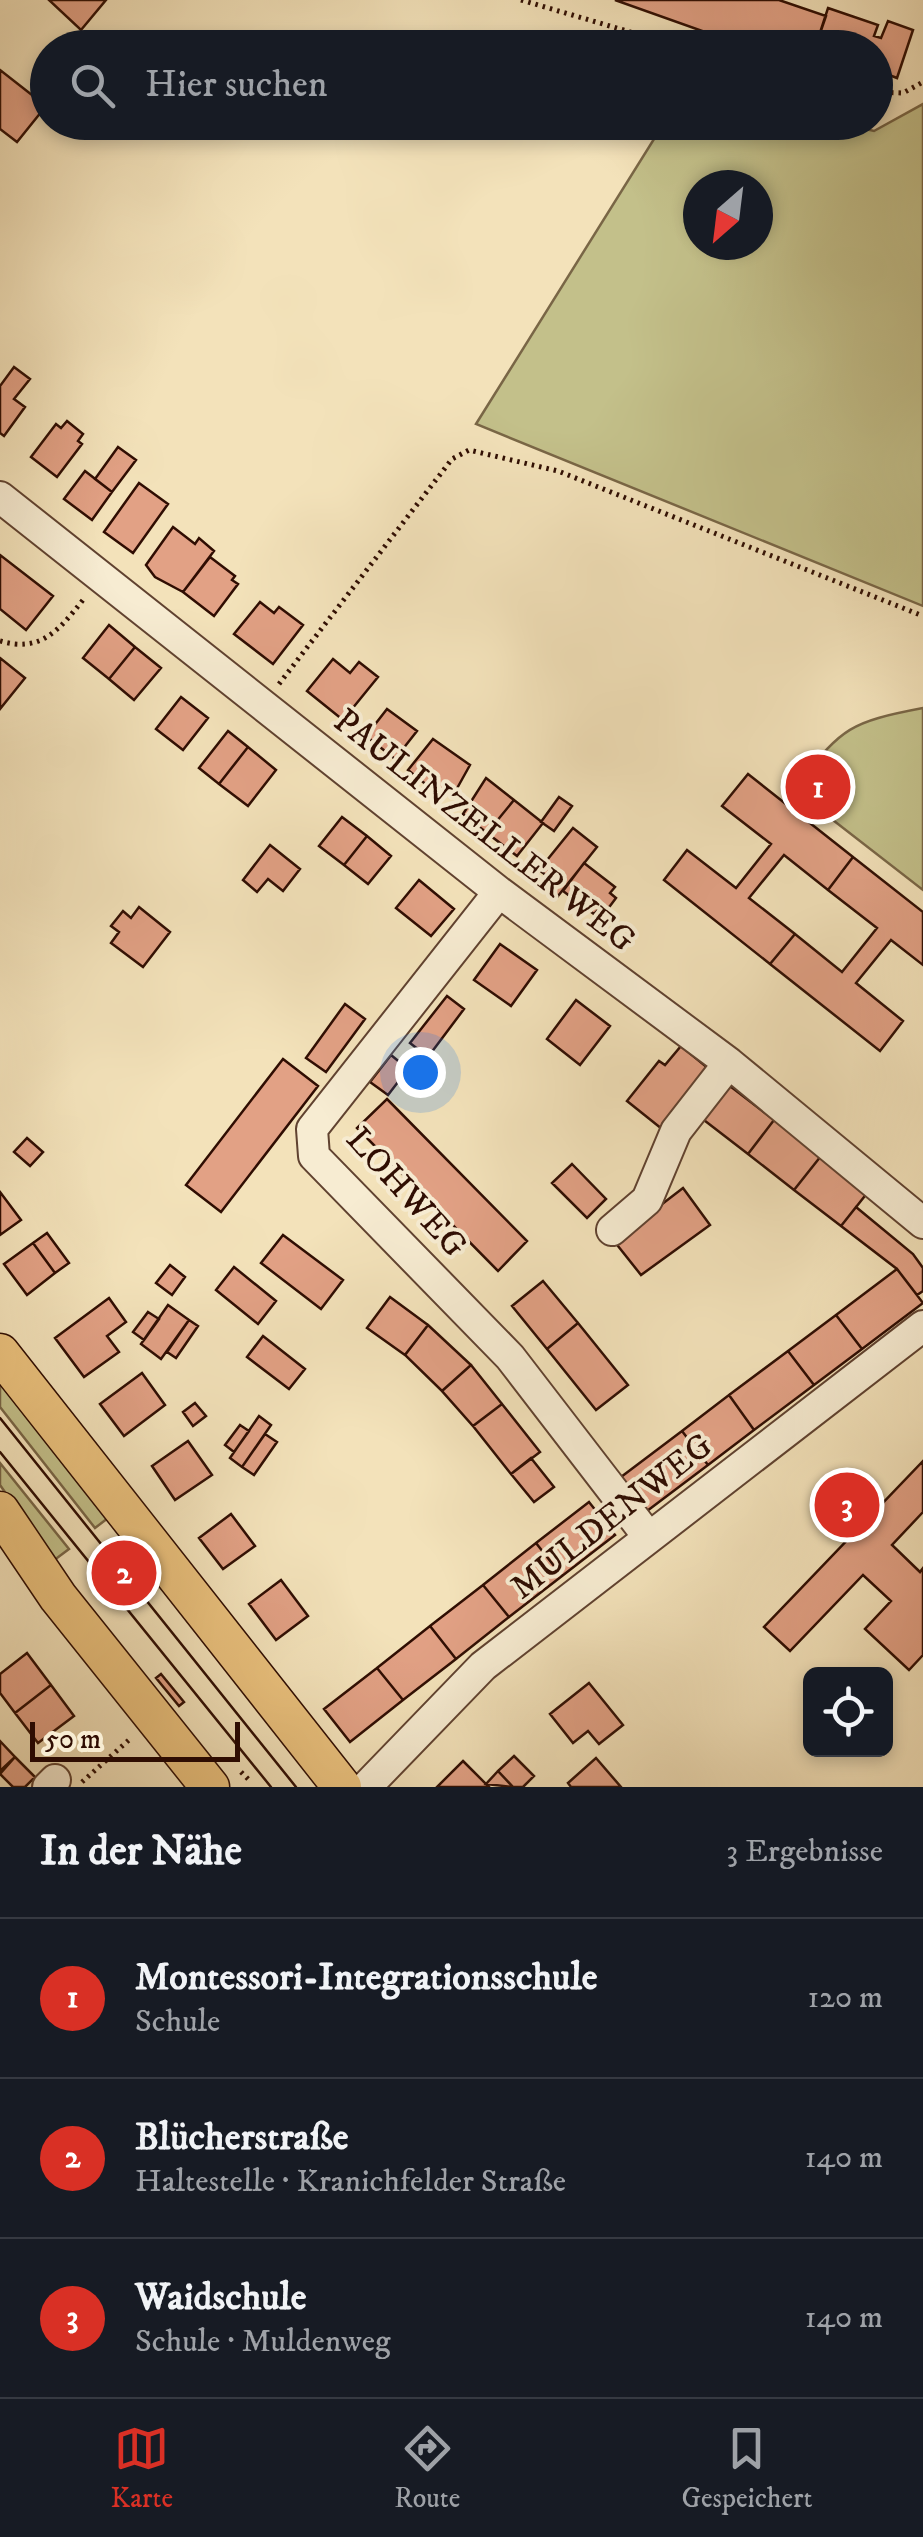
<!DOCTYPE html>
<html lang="de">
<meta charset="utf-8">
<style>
:root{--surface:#171b24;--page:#242831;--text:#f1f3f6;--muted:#9ea1a6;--line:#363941;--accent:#d93025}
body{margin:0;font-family:"IM FELL DW Pica",serif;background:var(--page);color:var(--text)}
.controls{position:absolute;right:30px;bottom:30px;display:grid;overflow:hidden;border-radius:15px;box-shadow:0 5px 15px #0003}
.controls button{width:90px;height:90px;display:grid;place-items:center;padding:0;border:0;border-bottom:2px solid var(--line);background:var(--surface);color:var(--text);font:50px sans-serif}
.compass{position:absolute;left:683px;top:170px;width:90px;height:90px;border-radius:50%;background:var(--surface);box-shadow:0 5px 15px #0003;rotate:208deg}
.scale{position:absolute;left:30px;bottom:25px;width:210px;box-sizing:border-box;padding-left:10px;border:5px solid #2f0d02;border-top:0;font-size:28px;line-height:35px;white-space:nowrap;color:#2f0d02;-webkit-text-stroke:8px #f7ecd2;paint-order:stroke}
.you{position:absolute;left:420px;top:1072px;width:35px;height:35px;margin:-25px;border:8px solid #fff;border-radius:50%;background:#1a73e8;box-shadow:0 0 0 15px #1a73e833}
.badge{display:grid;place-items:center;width:65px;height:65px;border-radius:50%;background:var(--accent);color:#fff;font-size:32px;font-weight:700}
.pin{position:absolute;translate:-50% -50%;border:5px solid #fff;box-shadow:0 2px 10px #0006}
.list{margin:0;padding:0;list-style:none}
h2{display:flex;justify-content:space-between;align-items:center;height:130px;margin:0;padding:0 40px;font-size:42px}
h2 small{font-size:32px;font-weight:400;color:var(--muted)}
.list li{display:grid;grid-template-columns:65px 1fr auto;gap:30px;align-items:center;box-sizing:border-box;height:160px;padding:0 40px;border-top:2px solid var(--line)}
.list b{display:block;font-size:38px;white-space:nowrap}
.list p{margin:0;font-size:32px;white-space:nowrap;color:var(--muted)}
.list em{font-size:32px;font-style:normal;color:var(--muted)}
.icon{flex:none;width:55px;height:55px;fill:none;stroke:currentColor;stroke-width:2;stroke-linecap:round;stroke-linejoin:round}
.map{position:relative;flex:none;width:923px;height:1787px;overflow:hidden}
.search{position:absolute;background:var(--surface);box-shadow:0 5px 15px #0003;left:30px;right:30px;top:30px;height:110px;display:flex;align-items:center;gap:25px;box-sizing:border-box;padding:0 35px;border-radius:55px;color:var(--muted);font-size:38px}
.sheet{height:610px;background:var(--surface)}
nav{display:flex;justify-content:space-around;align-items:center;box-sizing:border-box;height:140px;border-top:2px solid var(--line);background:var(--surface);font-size:28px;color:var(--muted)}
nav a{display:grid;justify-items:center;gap:5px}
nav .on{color:var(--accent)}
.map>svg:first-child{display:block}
</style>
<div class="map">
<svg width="923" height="1787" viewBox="0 0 923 1787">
<rect width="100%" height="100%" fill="#f3e2ba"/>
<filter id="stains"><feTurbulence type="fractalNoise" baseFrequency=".002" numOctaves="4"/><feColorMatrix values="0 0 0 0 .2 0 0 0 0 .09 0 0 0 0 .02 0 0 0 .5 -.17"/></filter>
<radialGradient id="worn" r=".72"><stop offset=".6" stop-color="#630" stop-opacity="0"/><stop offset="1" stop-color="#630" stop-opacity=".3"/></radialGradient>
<path fill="#c3c08a" stroke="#796646" stroke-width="2.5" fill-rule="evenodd" d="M923 104V606L476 424 664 123H839L874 131ZM758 185V245H698V185Z
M923 708V890L793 789C843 729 844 723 923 708Z
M0 1380 108 1518 95 1528 0 1407Z
M0 1463 69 1549 53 1561 0 1485Z"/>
<path fill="#e2a185" stroke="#2f0d02" stroke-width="2.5" d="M49 0H106L81 30Z
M615 0H779L826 16 815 48H750Z
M828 8 878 25 874 36 881 38 888 21 913 30 897 78 876 70V48H815Z
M0 70 46 106 17 142 0 129Z
M14 367 30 379 14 399 25 407 4 436 0 433V386Z
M67 421 83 434 78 441 82 444 57 477 31 457 56 424 61 428Z
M118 447 136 460 112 492 95 479Z
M85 471 112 492 92 520 64 499Z
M139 483 168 504 133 553 104 532Z
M173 527 195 544 199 538 214 551 183 592 155 577 146 565Z
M0 555 53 596 26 630 0 609Z
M210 557 235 576 232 580 238 584 214 616 183 592Z
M260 602 274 613 279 607 303 625 273 664 234 634Z
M109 625 135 647 109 679 83 658Z
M135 647 161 668 134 700 109 679Z
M0 658 25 678 0 709Z
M333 659 350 673 359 662 378 677 343 720 307 691Z
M181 697 208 718 183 750 156 729Z
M387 709 417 731 395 759 366 736Z
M228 731 248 747 219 784 199 768Z
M433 739 470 765 455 792 451 789 443 798 408 770Z
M248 747 276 770 248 806 219 784Z
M748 774 853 857 828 890 784 855 749 898 795 934 770 964 664 880 687 850 736 888 771 844 722 806Z
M486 778 514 800 487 833 463 814Z
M559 797 572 806 554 831 541 822Z
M514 800 543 823 517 856 487 833Z
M342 817 367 836 344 865 319 846Z
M573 828 597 847 558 896 548 888 554 881 539 870Z
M367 836 391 856 368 884 344 865Z
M270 845 300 869 283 891 268 879 257 892 243 880Z
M853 857 923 912V965L891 940 856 983 903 1021 880 1051 770 964 795 934 842 972 877 928 828 890Z
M584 863 615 887 610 893 616 898 604 914 598 910 594 914 563 891Z
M419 880 454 909 431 936 396 908Z
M139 907 170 932 143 967 111 943 119 932 111 926 123 911 131 918Z
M500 944 537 970 511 1006 474 980Z
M447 996 464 1009 428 1057 410 1043Z
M576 1000 610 1026 580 1065 547 1039Z
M345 1004 365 1019 326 1072 306 1058Z
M681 1046 709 1069 662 1129 627 1101 659 1061 665 1065Z
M391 1055 408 1069 388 1095 370 1082Z
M283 1059 318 1086 221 1212 186 1185Z
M726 1083 774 1120 748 1154 700 1117Z
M387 1099 527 1241 498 1271 357 1128Z
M774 1120 821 1156 794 1190 748 1154Z
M27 1138 43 1152 30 1166 14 1152Z
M821 1156 868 1192 841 1226 794 1190Z
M572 1164 606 1199 587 1218 552 1183Z
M683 1188 710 1225 641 1275 614 1241Z
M0 1192 21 1220 0 1235Z
M856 1207 913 1254 923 1268V1291L917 1295 897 1269 841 1226Z
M47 1233 69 1263 55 1273 33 1243Z
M283 1235 343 1280 321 1309 261 1263Z
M33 1243 55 1273 27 1295 4 1264Z
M170 1265 185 1277 172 1295 156 1283Z
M234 1267 276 1301 258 1324 216 1290Z
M897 1269 923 1303 862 1349 836 1315Z
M543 1281 578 1323 547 1349 512 1306Z
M390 1297 428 1325 405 1355 367 1328Z
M109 1298 126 1322 107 1336 119 1352 84 1377 55 1338Z
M168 1305 189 1320 161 1359 141 1344Z
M148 1312 159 1319 144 1340 133 1332Z
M836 1315 862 1349 814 1385 788 1351Z
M189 1320 198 1326 176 1358 167 1352Z
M578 1323 628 1385 596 1410 547 1349Z
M428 1325 471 1365 442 1391 405 1355Z
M263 1336 305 1369 289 1389 247 1357Z
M788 1351 814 1385 754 1430 729 1395Z
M471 1365 502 1404 473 1426 442 1391Z
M142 1373 165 1405 124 1436 100 1404Z
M729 1395 754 1430 708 1465 682 1431Z
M195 1403 206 1416 193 1426 183 1412Z
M502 1404 540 1452 511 1474 473 1426Z
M259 1416 271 1425 242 1467 230 1458Z
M240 1425 249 1431 234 1452 225 1445Z
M682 1431 708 1465 647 1511 621 1477Z
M265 1434 277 1442 254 1475 242 1467Z
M188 1441 212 1475 175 1500 152 1466Z
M531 1458 554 1487 534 1502 511 1474Z
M923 1461V1512L892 1545 920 1572 923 1568V1655L909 1670 865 1629 891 1601 863 1575 790 1651 764 1627Z
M589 1502 615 1535 562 1576 536 1543Z
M231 1514 255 1546 223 1569 199 1538Z
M536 1543 562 1576 509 1617 483 1585Z
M281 1580 308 1616 276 1640 249 1604Z
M483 1585 509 1617 456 1659 430 1626Z
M430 1626 456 1659 403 1700 377 1668Z
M27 1653 51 1685 15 1713 0 1693V1674Z
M377 1668 403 1700 350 1742 324 1709Z
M161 1674 184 1702 179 1706 156 1678Z
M589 1683 623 1725 599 1744 588 1731 573 1743 550 1714Z
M51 1685 74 1716 38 1743 15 1713Z
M0 1741 15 1757 0 1771Z
M514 1756 534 1776 523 1787H513L498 1771Z
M15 1757 35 1777 25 1787H13L0 1774Z
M596 1758 621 1787H571L568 1783Z
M463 1761 489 1787H437Z
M498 1771 513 1787 486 1784Z"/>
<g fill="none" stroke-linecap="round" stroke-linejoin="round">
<defs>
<path id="minor" d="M0 497 499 892 729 1063 923 1223
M499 892 312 1129 314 1156 510 1357 647 1535
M612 1230 647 1200 676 1131 729 1063
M48 1787 55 1780
M366 1787 483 1666 923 1326"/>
<path id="major" d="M0 1353 342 1787
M0 1511 58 1597 210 1787"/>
</defs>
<use href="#minor" stroke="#604230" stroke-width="34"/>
<use href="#major" stroke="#2f0d02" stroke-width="41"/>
<path stroke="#2f0d02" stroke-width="5" stroke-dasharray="2.5 5" stroke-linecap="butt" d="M521 0 685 48
M876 92 903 93 923 82
M0 641C41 653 59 630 83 600
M279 684 452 459 469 450 558 471 923 616
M241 1772 249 1780
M82 1782 130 1739"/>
<use href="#minor" stroke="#f7ecd2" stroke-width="30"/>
<use href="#major" stroke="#eac17d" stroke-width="38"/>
<path stroke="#2f0d02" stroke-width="2.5" d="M0 1418 296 1787
M0 1452 271 1787"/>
</g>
<g text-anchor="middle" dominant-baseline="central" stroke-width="8" stroke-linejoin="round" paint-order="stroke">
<g font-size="35" fill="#2f0d02" stroke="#f7ecd2">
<text transform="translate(484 831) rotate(38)">PAULINZELLER WEG</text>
<text transform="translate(406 1193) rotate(48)">LOHWEG</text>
<text transform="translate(612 1517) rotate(-38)">MULDENWEG</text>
</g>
</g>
<rect width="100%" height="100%" filter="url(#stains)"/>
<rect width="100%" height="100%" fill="url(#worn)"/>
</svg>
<div class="controls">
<button><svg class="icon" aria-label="locate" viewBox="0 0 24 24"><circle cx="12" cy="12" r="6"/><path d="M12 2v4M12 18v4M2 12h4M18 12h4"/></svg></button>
</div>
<svg class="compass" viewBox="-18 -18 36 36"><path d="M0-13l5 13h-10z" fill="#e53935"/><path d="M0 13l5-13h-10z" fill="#9ea1a6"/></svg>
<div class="scale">50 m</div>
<div class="you"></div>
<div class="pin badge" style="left:818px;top:787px">1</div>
<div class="pin badge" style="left:124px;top:1573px">2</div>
<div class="pin badge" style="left:847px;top:1505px">3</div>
<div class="search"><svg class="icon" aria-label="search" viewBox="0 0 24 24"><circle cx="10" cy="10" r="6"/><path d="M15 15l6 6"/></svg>Hier suchen</div>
</div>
<section class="sheet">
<h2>In der Nähe<small>3 Ergebnisse</small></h2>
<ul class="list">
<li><span class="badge">1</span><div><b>Montessori-Integrationsschule</b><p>Schule</p></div><em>120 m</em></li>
<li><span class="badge">2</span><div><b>Blücherstraße</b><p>Haltestelle · Kranichfelder Straße</p></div><em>140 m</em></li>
<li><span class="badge">3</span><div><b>Waidschule</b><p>Schule · Muldenweg</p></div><em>140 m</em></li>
</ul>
</section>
<nav>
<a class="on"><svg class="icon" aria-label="map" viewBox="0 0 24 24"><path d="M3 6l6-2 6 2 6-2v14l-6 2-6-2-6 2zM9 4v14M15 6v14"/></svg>Karte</a>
<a><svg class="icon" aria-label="directions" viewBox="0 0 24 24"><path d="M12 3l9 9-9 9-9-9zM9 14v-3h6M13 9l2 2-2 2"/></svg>Route</a>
<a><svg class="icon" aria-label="saved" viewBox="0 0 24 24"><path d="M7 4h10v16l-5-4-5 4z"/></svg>Gespeichert</a>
</nav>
